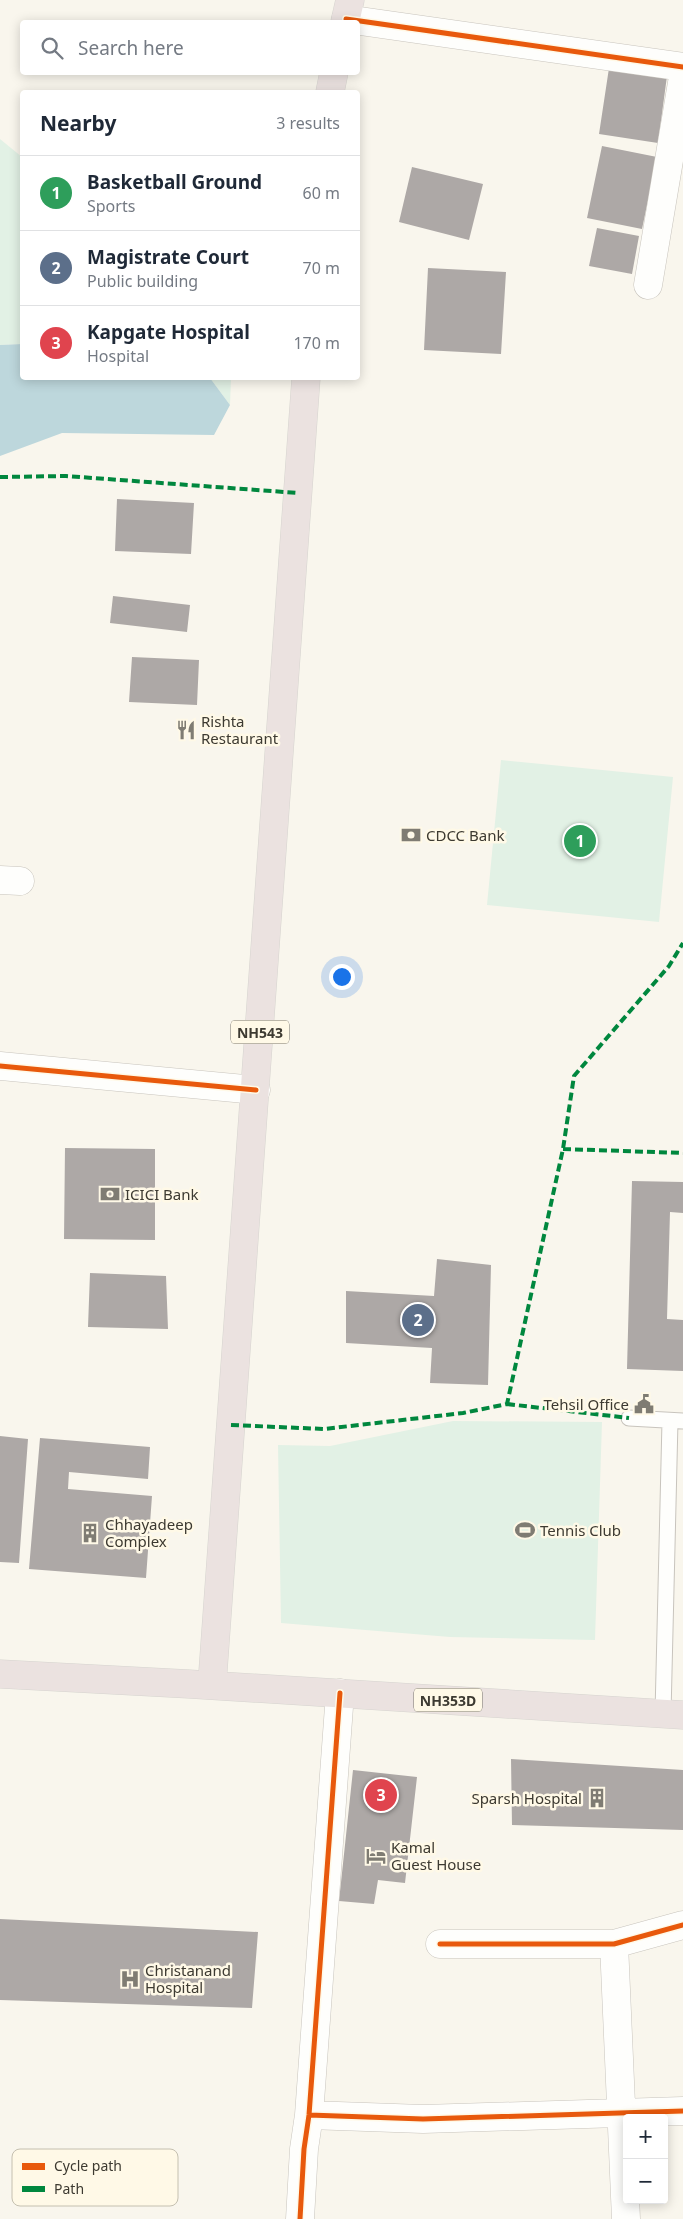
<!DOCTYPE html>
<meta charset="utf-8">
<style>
:root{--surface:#fff;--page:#f6f6f7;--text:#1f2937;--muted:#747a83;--line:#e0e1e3;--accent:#7f7c73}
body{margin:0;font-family:"Noto Sans",sans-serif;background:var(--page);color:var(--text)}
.controls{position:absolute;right:15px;bottom:15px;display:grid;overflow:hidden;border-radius:5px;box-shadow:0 2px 12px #0003}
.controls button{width:45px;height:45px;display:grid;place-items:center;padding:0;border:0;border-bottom:1px solid var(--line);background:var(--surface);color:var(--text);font:25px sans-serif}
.you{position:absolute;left:341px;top:976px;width:18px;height:18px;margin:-12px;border:4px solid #fff;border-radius:50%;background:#1a73e8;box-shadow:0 0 0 8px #1a73e833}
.badge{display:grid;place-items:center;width:32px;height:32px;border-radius:50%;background:var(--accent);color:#fff;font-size:16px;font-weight:700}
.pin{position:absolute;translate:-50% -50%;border:2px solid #fff;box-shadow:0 1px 5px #0006}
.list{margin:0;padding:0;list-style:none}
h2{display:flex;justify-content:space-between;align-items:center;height:65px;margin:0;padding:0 20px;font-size:21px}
h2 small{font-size:16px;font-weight:400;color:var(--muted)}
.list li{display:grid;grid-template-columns:32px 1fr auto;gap:15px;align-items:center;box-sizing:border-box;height:75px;padding:0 20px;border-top:1px solid var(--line)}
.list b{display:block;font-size:19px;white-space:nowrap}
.list p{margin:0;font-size:16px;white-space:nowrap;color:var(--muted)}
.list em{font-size:16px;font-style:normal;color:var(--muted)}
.icon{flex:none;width:28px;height:28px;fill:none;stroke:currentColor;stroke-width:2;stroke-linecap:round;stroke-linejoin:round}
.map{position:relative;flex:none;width:683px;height:2219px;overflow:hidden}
.search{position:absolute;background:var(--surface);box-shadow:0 2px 12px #0003;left:20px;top:20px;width:340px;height:55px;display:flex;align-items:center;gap:12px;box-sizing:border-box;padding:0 18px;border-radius:5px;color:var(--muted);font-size:19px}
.panel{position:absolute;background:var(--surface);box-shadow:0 2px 12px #0003;left:20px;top:90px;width:340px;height:290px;border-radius:5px}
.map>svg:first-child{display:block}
</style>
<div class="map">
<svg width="683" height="2219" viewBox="0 0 683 2219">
<rect width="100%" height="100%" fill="#f9f6ed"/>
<path fill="#e2f1e5" d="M0 139 22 157V344L0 345Z
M210 378H231L230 405Z
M501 760 673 777 659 922 487 905Z
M453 1421 602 1422 595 1640 450 1637 281 1623 278 1445 330 1446Z"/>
<path fill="#bdd7dc" d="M22 344V378H210L230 405 214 435 62 433 0 456V345Z"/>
<path fill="#ada8a6" d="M609 68 667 76 658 143 599 134Z
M602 146 657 157 642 229 587 218Z
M412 167 483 184 469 240 399 222Z
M597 228 639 236 632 274 589 266Z
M428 268 506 272 501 354 424 350Z
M117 499 194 503 191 554 115 551Z
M113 596 190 605 187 632 110 623Z
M132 657 199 660 197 705 129 702Z
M65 1148 155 1149V1240L64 1239Z
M632 1181 683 1182V1213L670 1212 667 1319 683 1320V1371L627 1369Z
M437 1259 491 1265 488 1385 430 1383 432 1348 346 1343V1291L434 1296Z
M90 1273 166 1276 168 1329 88 1327Z
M0 1436 28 1439 19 1563 0 1562Z
M40 1438 150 1447 148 1479 69 1472 68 1489 152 1496 146 1578 29 1569Z
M511 1759 683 1770V1830L512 1825Z
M353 1770 417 1777 405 1883 378 1880 374 1904 339 1901Z
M0 1919 258 1932 252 2008 0 2000Z"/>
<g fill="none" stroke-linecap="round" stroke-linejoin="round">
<defs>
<path id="service" d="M629 1418 683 1421
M663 1714 670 1421"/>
<path id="minor" d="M346 19 683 67
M648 285 683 77
M0 880 20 881
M0 1066 256 1090
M440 1944H614L683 1925
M614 1944 626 2219
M309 2115 423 2119 683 2111
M300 2219 304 2149 309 2115 340 1693"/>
<path id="trunk" d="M345 22 350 0
M330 92 334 72
M0 1674 189 1684 683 1715
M212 1685 306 378"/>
</defs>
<use href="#service" stroke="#c8c4bd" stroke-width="17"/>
<use href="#minor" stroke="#c8c4bd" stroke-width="29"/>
<use href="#trunk" stroke="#d6d4cf" stroke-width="29"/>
<use href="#service" stroke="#fefefc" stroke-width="15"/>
<use href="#minor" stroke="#fefefc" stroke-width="28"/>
<use href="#trunk" stroke="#ebe2e0" stroke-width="28"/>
<path stroke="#00873e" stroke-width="4" stroke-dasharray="8 4" stroke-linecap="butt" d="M0 477 66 476 298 493
M563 1149 683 1153
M507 1404 629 1418
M231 1425 324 1429 463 1413 507 1404 563 1149 574 1076 669 966 683 943"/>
<defs>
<path id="cycleway" d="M346 19 683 67
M0 1066 256 1090
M440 1944H614L683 1925
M309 2115 423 2119 683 2111
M300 2219 304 2149 309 2115 340 1693"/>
</defs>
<use href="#cycleway" stroke="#fff9e7" stroke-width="8"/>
<use href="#cycleway" stroke="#e8590c" stroke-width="5"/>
</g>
<defs>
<symbol id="restaurant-bare" viewBox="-9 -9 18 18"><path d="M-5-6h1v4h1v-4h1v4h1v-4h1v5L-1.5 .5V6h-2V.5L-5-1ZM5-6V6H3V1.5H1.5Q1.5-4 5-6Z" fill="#7f7c73" stroke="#fff9e7" stroke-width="2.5" paint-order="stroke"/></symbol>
<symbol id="bank-bare" viewBox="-9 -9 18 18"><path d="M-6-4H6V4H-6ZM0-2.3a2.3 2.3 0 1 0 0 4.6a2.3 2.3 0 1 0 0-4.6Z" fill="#7f7c73" stroke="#fff9e7" stroke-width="2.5" paint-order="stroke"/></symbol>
<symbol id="civic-bare" viewBox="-9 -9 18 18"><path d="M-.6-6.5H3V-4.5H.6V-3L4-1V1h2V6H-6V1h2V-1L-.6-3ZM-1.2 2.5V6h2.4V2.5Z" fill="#7f7c73" stroke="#fff9e7" stroke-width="2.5" paint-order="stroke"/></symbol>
<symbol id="stadium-bare" viewBox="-9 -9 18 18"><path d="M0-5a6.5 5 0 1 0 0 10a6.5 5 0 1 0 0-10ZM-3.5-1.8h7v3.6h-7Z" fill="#7f7c73" stroke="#fff9e7" stroke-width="2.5" paint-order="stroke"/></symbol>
<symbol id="building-bare" viewBox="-9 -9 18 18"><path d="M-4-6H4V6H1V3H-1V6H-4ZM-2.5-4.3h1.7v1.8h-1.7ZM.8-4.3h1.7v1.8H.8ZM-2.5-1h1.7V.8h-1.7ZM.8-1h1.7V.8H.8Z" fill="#7f7c73" stroke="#fff9e7" stroke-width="2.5" paint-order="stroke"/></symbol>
<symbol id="hotel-bare" viewBox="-9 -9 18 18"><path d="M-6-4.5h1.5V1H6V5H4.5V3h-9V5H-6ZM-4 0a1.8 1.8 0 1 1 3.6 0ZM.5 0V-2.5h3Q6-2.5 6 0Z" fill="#7f7c73" stroke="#fff9e7" stroke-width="2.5" paint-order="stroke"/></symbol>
<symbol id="hospital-bare" viewBox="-9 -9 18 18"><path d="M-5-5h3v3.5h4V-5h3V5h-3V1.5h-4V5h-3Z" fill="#7f7c73" stroke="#fff9e7" stroke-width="2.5" paint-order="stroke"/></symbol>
</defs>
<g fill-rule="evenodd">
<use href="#restaurant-bare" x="172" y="716" width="28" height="28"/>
<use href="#bank-bare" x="397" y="821" width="28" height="28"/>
<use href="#bank-bare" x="96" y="1180" width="28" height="28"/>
<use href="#civic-bare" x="630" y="1390" width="28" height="28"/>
<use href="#stadium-bare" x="511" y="1516" width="28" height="28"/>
<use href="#building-bare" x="76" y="1519" width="28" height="28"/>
<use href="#building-bare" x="583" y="1784" width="28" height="28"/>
<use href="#hotel-bare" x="362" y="1842" width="28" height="28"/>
<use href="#hospital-bare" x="116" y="1965" width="28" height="28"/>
</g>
<g text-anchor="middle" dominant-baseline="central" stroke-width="5" stroke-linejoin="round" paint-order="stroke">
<g fill="#fff9e7" stroke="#777368" stroke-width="1">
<rect x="231" y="1020.5" width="58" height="23" rx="4"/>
<rect x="414" y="1688.5" width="68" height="23" rx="4"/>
</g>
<g font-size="14" font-weight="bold" fill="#3d3a31">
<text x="260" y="1032">NH543</text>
<text x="448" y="1700">NH353D</text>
</g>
<g font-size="15" fill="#3d3a31" stroke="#fff9e7" text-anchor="start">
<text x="201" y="721">Rishta<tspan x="201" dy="17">Restaurant</tspan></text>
<text x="426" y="835">CDCC Bank</text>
<text x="125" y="1194">ICICI Bank</text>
<text x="629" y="1404" text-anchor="end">Tehsil Office</text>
<text x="105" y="1524">Chhayadeep<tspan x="105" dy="17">Complex</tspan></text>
<text x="540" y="1530">Tennis Club</text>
<text x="582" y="1798" text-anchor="end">Sparsh Hospital</text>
<text x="391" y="1847">Kamal<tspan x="391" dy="17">Guest House</tspan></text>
<text x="145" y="1970">Christanand<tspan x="145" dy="17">Hospital</tspan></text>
</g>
</g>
<rect x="12" y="2149" width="166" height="57" rx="8" fill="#fff9e7" stroke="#c5c0b0" stroke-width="1"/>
<rect x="22" y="2163" width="23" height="7" fill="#e8590c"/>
<rect x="22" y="2186" width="23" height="6" fill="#00873e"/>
<g font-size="14" fill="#3d3a31">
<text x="54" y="2171">Cycle path</text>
<text x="54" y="2194">Path</text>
</g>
</svg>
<div class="controls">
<button>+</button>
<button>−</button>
</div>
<div class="you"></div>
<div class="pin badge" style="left:580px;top:841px;background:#2e9e5b">1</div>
<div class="pin badge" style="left:418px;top:1320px;background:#5c6f8a">2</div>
<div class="pin badge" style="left:381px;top:1795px;background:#e0444e">3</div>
<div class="search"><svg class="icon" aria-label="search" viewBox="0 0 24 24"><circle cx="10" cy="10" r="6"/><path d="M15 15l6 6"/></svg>Search here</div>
<section class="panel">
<h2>Nearby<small>3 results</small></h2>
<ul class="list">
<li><span class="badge" style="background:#2e9e5b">1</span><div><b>Basketball Ground</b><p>Sports</p></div><em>60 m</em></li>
<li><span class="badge" style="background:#5c6f8a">2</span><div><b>Magistrate Court</b><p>Public building</p></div><em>70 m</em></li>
<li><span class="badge" style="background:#e0444e">3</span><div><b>Kapgate Hospital</b><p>Hospital</p></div><em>170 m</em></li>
</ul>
</section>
</div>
